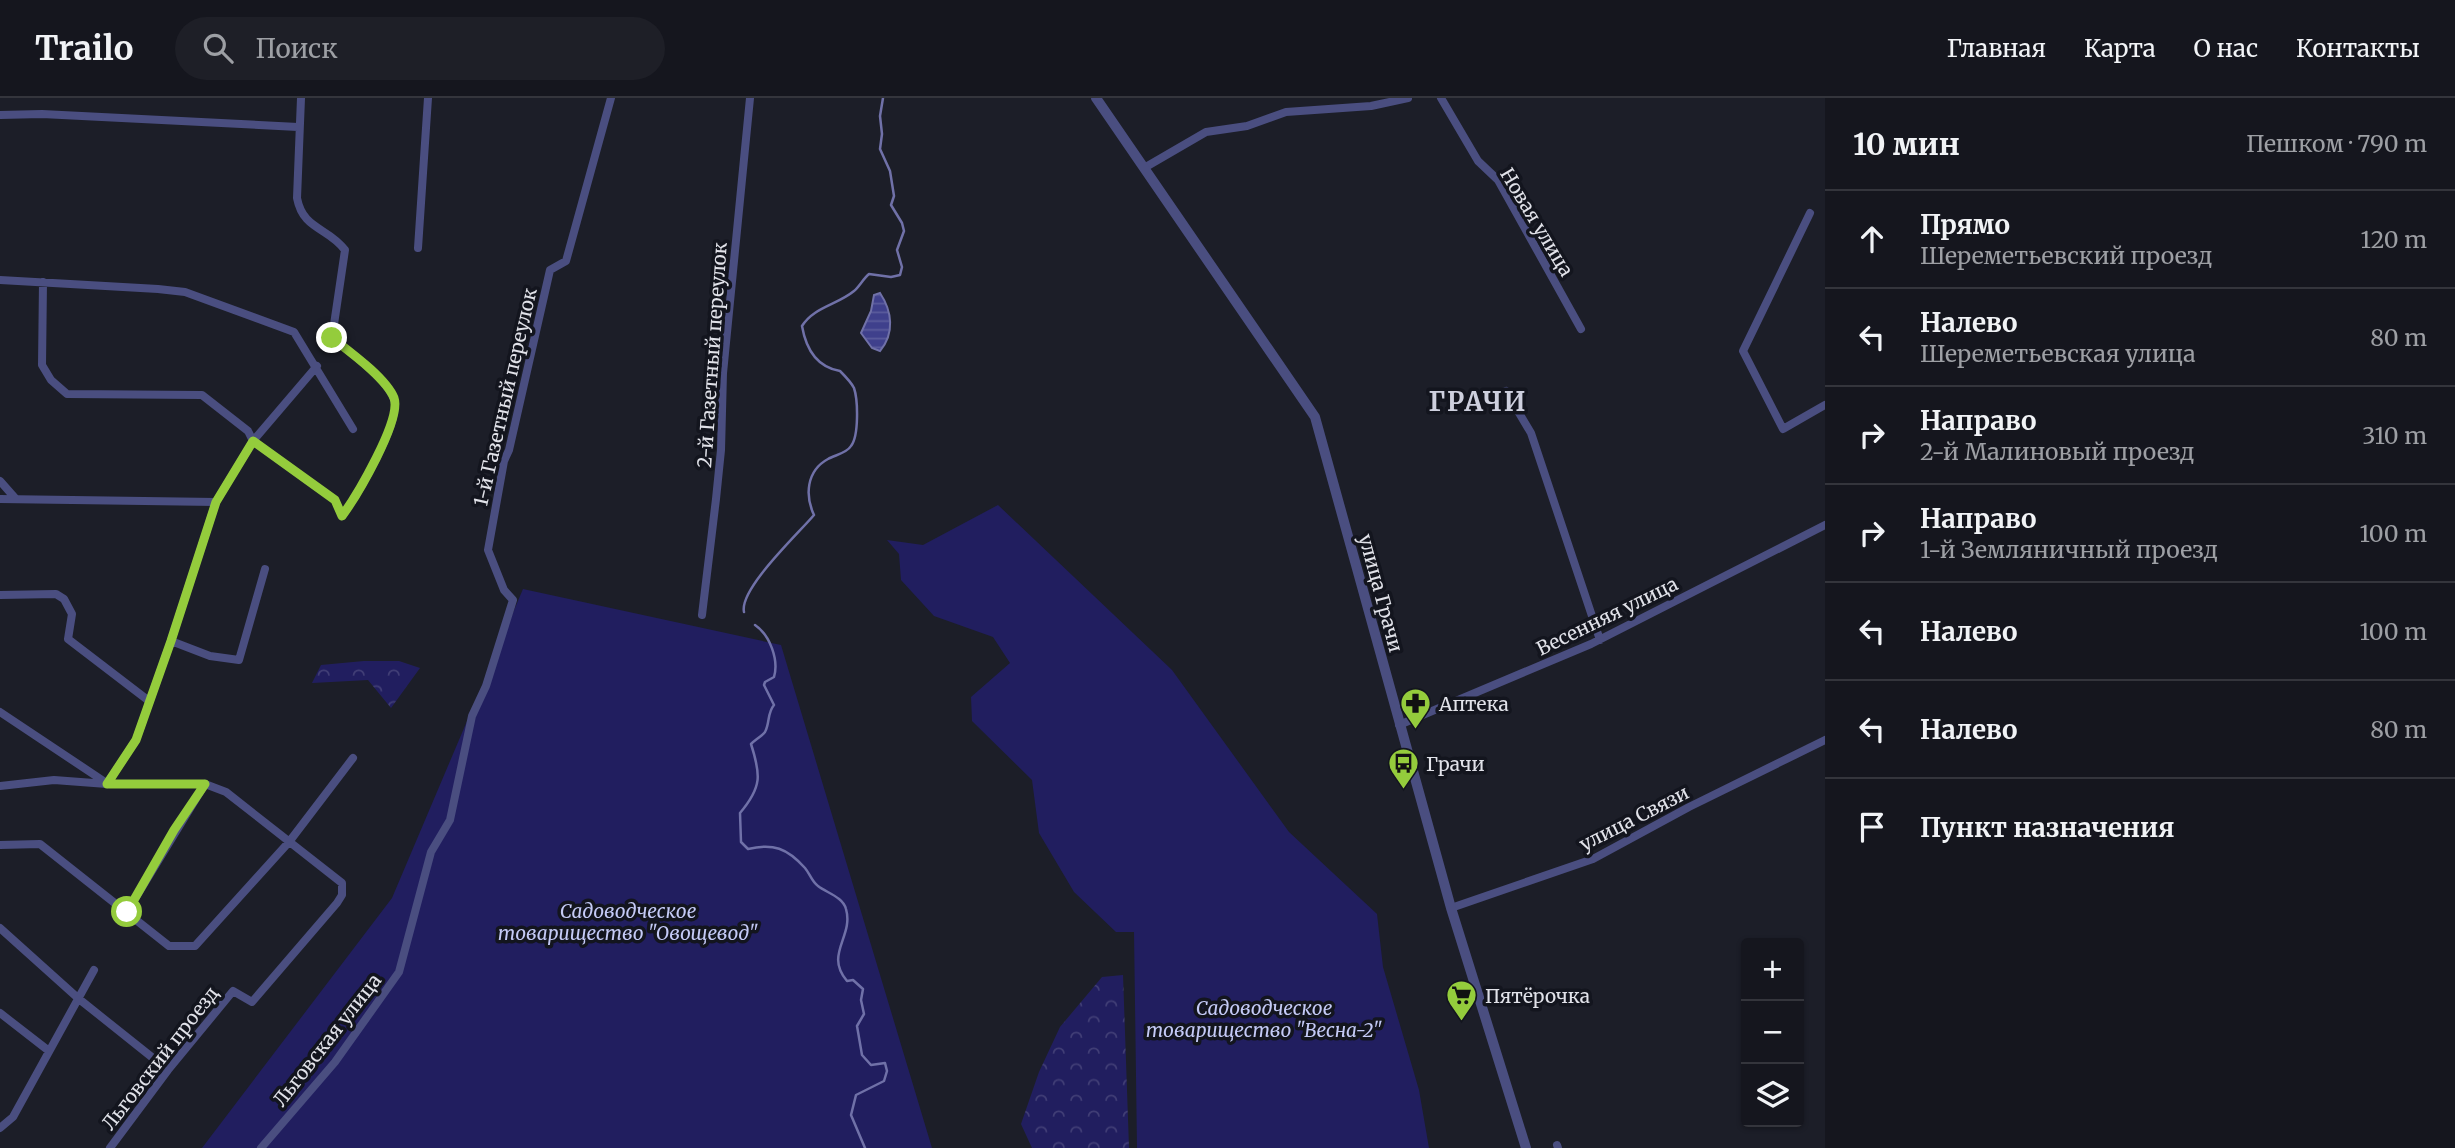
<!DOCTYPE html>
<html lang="ru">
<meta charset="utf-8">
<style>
:root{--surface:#15161e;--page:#1e1f27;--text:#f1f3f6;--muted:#9d9fa4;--line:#34353c}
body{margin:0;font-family:Merriweather,serif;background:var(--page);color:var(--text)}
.controls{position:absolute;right:21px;bottom:21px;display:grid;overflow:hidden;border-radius:7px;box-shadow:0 2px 5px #0004}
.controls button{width:63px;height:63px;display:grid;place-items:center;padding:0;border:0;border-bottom:2px solid var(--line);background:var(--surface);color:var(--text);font:35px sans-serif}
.stop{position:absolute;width:21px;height:21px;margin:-16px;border:5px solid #94cc3c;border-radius:50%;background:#fff}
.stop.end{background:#94cc3c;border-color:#fff;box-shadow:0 2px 7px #0008}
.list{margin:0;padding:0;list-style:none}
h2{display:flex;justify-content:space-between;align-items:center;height:91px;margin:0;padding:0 28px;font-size:30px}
h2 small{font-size:23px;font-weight:400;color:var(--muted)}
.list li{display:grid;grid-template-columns:46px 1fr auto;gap:21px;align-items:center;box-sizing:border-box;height:98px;padding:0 28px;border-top:2px solid var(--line)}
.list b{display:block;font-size:26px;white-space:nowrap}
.list p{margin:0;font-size:23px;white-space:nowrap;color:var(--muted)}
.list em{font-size:23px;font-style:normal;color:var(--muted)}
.icon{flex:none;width:38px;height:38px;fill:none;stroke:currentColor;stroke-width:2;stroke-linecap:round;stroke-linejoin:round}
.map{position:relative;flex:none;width:1825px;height:1050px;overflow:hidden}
header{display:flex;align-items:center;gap:42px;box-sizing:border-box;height:98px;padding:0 35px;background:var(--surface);border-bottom:2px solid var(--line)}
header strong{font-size:33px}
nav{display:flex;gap:38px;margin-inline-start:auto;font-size:24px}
.search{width:490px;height:63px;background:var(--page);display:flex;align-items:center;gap:18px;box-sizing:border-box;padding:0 24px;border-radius:38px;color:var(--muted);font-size:26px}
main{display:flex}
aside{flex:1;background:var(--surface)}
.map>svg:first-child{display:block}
</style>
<header>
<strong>Trailo</strong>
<div class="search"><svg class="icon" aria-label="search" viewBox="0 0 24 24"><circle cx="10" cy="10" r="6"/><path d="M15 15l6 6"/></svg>Поиск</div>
<nav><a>Главная</a><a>Карта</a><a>О нас</a><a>Контакты</a></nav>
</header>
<main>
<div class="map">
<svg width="1825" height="1050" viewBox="0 0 1825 1050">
<defs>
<pattern id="forest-crowns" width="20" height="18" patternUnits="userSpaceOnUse" patternTransform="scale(1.75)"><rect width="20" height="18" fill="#211e5f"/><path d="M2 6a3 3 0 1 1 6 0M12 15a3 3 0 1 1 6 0" fill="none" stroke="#413e76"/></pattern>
<pattern id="water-rules" width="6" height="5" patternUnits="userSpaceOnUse" patternTransform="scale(1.75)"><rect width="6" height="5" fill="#3f408c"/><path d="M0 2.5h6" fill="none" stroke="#5a5b9c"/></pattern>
</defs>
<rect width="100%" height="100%" fill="#1c1e28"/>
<path fill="url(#forest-crowns)" d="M364 563H399L420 570 391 610 368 582 312 585 321 567Z
M1123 877 1129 1050H1032L1021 1026 1039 974 1060 929 1102 879Z"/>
<path fill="#211e5f" d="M998 407 1172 572 1289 734 1377 816 1383 869 1419 992 1429 1050H1137L1134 834H1116L1074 794 1039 735 1032 682 972 623 971 599 1010 565 993 539 934 518 901 482 899 456 887 442 923 447Z
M523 491 781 547 932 1050H202L392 800Z"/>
<path fill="url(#water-rules)" stroke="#7071a8" stroke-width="2" d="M880 195C892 213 895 235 880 253L872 250 861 235 871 213 874 197Z"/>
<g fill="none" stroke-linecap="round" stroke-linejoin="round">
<path stroke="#7071a8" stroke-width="2.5" d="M744 514C739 491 798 436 814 417 805 398 806 373 828 361 835 357 847 355 851 348 859 338 858 302 854 290 851 284 845 278 840 273 816 269 806 251 802 228 814 209 837 207 854 193 859 189 863 181 869 176L891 179 900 177 902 169 897 152 904 133 902 125 891 107 894 98 890 73 880 51 882 36 880 18 883 0
M755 527C770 537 779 562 774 579L765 584 764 587 774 607C767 615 770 625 765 634 762 638 755 642 751 646 761 677 762 689 740 715L741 744 748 751C773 745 787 750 805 770 810 776 812 784 818 788 827 795 843 799 846 811 854 839 824 856 847 883L853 882 863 891 861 902 864 916 857 928 862 957 871 967 885 965 887 973 884 983 856 997 851 1017 865 1050"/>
<path stroke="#4a4e80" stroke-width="8" d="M301 0 297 100C303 132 328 129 345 152L332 240C350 254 386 280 394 301 402 323 356 399 342 418
M1441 0 1478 63 1498 82 1581 231
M0 17 42 16 298 29
M1144 70 1206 34 1247 28 1286 14 1371 8 1408 0
M1810 115 1743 253 1783 331 1825 307
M418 150 428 0
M0 182 158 191 185 194 294 234 353 331
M43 184 42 267 51 282 67 296 202 297 248 333 253 343 335 402 342 418
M1506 293 1531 335 1600 542
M0 383 15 400
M0 401 216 404
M0 497 56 496 64 501 72 516 68 541 149 603
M702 517 716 401 721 352 723 275 750 0
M171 543 210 558 239 562 265 471
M0 614 105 684
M1399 627 1591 546 1825 427
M107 686 136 642 171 543 216 404 253 343 317 268
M0 688 54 682 107 686H205L226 694 342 785V797L337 805 252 904 233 893 168 972 110 1050
M0 747 40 746 169 848H195L289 744 353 660
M1451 810 1593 761 1689 709 1825 642
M127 814 205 686
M0 830 79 901 168 972
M0 915 49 953
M0 1030 13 1019 94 872
M1557 1047 1558 1050
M261 1050 335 964 399 874 431 754 450 722 472 618 486 588 513 502 504 492 488 452 504 363 509 352 550 172 566 163 611 0"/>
<path stroke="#4a4e80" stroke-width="10" d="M1096 0 1315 319 1451 810 1526 1050"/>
</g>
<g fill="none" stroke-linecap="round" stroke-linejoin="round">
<path stroke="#94cc3c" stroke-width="9" d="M127 814 174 732 205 686H107L136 642 171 543 216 404 253 343 335 402 342 418C356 399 402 322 394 300 386 280 350 254 332 240"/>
</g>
<defs>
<symbol id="pharmacy-pin" viewBox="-11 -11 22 30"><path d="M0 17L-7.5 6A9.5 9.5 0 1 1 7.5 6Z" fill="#94cc3c" stroke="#13151e"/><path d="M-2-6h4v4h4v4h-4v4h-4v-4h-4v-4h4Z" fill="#111"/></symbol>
<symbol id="bus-pin" viewBox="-11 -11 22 30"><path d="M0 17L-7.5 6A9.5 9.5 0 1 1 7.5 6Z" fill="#94cc3c" stroke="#13151e"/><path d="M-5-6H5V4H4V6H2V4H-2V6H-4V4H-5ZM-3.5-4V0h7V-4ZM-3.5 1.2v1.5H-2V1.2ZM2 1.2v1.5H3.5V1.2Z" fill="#111"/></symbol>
<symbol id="supermarket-pin" viewBox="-11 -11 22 30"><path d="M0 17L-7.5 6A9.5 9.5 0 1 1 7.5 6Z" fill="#94cc3c" stroke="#13151e"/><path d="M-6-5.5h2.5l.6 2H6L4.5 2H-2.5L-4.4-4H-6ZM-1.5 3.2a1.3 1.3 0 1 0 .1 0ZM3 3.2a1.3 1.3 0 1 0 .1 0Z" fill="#111"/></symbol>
</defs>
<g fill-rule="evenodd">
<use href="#pharmacy-pin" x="1398" y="588" width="35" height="47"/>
<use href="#bus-pin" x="1386" y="648" width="35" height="47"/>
<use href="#supermarket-pin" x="1444" y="880" width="35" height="47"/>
</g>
<g text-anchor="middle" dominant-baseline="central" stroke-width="7" stroke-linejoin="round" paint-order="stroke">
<g font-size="19" fill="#e1e2e9" stroke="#13151e">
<text transform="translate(1537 124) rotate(59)">Новая улица</text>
<text transform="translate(712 257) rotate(-86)">2-й Газетный переулок</text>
<text transform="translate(505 299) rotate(-77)">1-й Газетный переулок</text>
<text transform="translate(1381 495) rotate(75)">улица Грачи</text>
<text transform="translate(1607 518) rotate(-26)">Весенняя улица</text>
<text transform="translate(1634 720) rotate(-27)">улица Связи</text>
<text transform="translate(327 942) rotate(-52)">Льговская улица</text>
<text transform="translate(160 960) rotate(-52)">Льговский проезд</text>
</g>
<g font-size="19" fill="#e1e2e9" stroke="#13151e" text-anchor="start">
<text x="1439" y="606">Аптека</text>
<text x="1426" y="666">Грачи</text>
<text x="1485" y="898">Пятёрочка</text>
</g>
<g font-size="19" font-style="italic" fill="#c4caf6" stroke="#13151e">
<text x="628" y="813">Садоводческое<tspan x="628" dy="22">товарищество "Овощевод"</tspan></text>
<text x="1264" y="910">Садоводческое<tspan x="1264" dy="22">товарищество "Весна-2"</tspan></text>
</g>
<g font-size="26" font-weight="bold" letter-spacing="2" fill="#ced0de" stroke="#13151e">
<text x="1478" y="303">ГРАЧИ</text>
</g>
</g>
</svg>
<div class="controls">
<button>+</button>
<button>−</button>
<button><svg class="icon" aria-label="layers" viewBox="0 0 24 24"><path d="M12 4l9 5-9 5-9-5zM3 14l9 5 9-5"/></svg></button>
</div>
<div class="stop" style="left:127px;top:814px"></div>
<div class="stop end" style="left:332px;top:240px"></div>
</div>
<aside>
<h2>10 мин<small>Пешком · 790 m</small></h2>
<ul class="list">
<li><svg class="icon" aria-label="ahead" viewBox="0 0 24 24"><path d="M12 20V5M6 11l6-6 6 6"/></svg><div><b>Прямо</b><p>Шереметьевский проезд</p></div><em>120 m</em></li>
<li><svg class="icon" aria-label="left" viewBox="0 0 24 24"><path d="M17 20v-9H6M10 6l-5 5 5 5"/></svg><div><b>Налево</b><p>Шереметьевская улица</p></div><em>80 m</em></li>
<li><svg class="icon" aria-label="right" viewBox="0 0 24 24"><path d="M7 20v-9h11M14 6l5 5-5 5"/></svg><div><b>Направо</b><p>2-й Малиновый проезд</p></div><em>310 m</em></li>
<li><svg class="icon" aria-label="right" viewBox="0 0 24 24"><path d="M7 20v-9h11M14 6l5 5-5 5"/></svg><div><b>Направо</b><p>1-й Земляничный проезд</p></div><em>100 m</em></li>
<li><svg class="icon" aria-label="left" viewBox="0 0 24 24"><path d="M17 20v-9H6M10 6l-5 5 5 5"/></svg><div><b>Налево</b></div><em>100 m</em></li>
<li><svg class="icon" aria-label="left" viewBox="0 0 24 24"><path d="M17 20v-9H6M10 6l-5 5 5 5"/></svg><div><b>Налево</b></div><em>80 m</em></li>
<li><svg class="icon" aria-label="arrive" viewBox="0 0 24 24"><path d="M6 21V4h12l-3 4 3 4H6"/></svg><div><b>Пункт назначения</b></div></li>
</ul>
</aside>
</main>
